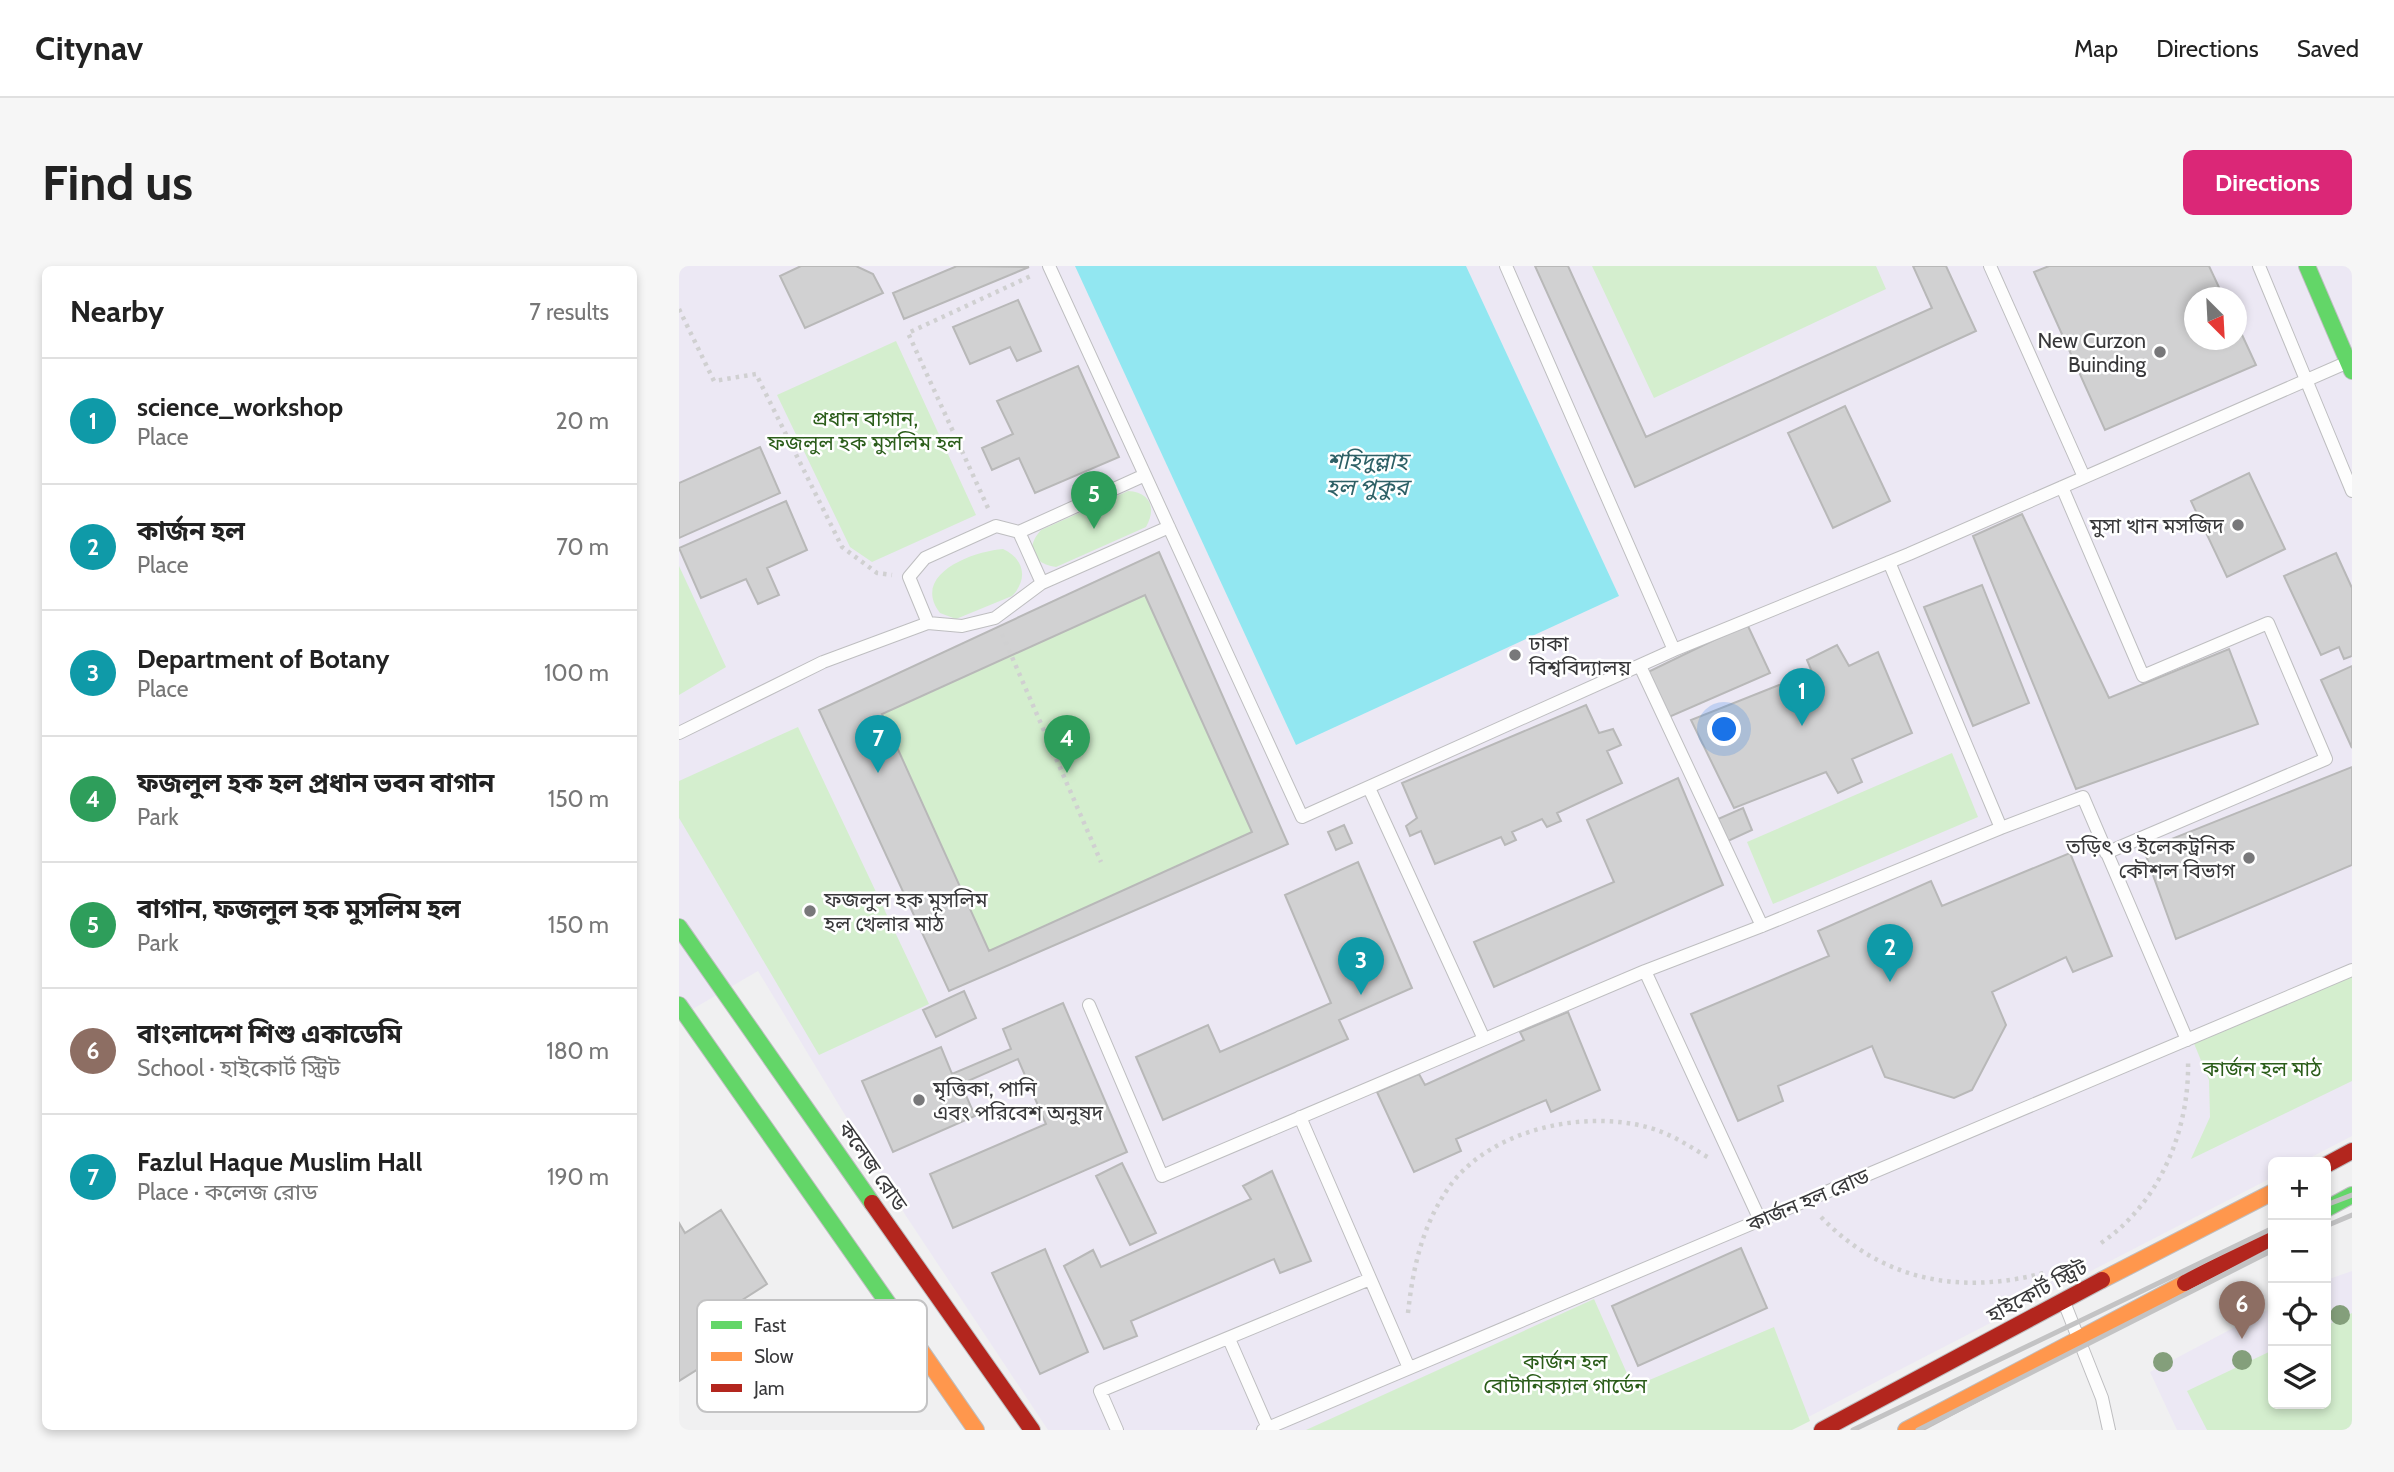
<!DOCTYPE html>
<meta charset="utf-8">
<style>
:root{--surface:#fff;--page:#f6f6f6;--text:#222;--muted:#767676;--line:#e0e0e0;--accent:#db2777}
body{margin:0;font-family:Cabin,"Noto Sans Bengali",sans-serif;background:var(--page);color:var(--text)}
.controls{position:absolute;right:21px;bottom:21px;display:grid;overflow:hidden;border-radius:10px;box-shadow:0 4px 10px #0003}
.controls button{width:63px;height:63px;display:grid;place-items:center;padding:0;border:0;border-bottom:2px solid var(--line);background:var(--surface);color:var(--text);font:35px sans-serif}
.compass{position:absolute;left:1505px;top:21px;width:63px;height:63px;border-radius:50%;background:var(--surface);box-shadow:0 4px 10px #0003;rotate:156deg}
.you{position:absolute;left:1046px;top:464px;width:24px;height:24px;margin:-18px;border:5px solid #fff;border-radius:50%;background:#1a73e8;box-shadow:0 0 0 10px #1a73e833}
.badge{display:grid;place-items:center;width:46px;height:46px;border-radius:50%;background:var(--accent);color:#fff;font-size:23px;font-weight:700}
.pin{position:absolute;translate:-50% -58px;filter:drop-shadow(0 2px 4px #0008)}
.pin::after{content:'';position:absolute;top:37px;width:24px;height:21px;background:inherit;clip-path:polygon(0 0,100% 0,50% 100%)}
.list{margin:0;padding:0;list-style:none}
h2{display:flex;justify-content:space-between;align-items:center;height:91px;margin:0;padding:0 28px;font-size:30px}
h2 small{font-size:23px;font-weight:400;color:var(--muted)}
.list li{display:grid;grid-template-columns:46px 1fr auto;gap:21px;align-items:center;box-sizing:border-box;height:126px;padding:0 28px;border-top:2px solid var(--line)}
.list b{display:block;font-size:26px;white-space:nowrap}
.list p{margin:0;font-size:23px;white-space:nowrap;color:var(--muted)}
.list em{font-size:23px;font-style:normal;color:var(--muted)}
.icon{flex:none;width:38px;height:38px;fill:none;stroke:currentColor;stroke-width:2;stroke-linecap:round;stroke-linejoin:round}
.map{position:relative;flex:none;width:1673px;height:1164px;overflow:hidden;border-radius:10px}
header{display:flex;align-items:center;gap:42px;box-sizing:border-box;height:98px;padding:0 35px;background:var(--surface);border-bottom:2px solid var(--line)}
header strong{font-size:33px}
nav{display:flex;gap:38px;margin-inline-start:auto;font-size:24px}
.intro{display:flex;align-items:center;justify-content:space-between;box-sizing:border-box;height:168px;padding:0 42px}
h1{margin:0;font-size:49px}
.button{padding:18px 32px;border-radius:10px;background:var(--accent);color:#fff;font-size:24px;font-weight:700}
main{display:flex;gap:42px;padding:0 42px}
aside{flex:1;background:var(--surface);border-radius:10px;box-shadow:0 4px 10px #0003}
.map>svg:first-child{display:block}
</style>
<header>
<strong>Citynav</strong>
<nav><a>Map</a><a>Directions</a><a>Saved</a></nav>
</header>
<div class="intro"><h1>Find us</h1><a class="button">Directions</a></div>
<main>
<aside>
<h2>Nearby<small>7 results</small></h2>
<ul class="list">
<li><span class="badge" style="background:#0f9aa8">1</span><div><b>science_workshop</b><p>Place</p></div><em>20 m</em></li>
<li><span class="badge" style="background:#0f9aa8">2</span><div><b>কার্জন হল</b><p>Place</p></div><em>70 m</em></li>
<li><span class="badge" style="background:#0f9aa8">3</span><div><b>Department of Botany</b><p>Place</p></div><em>100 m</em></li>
<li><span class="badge" style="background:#2e9e5b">4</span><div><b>ফজলুল হক হল প্রধান ভবন বাগান</b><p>Park</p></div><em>150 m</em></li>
<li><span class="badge" style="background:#2e9e5b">5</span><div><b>বাগান, ফজলুল হক মুসলিম হল</b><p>Park</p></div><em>150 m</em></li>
<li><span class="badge" style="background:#8d6e63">6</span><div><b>বাংলাদেশ শিশু একাডেমি</b><p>School · হাইকোর্ট স্ট্রিট</p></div><em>180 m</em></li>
<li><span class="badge" style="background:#0f9aa8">7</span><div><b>Fazlul Haque Muslim Hall</b><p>Place · কলেজ রোড</p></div><em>190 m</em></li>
</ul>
</aside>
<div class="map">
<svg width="1673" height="1164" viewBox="0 0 1673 1164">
<rect width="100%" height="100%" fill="#f0f0f1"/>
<path fill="#ece8f4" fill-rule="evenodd" d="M0 0H1673V870L1623 896H1594V911L1104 1164H369L227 950 79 705 0 751ZM1516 32H1558V74H1516Z
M1673 1005V1164H1498L1471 1106 1594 1041V1138H1647V1014Z"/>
<path fill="#d4eece" d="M913 0H1197L1207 23 975 132Z
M217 75 297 249 193 296 171 281 98 129Z
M449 225C471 226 478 242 467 261L377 301C354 297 345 283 362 264Z
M324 283C346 293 349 314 333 330L277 353 261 347C231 308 295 285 324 283Z
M0 300 47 401 0 429Z
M466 329 573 566 310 685 203 448Z
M119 461 250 738 140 789 0 552V515Z
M1273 487 1299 551 1094 638 1068 576Z
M1673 709V815L1512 893 1531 851 1530 814 1514 775Z
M915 1033 954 1121 1095 1061 1131 1155 1113 1164H627Z
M1673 1047V1164H1528L1508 1125 1594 1084V1138H1647V1060Z"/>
<path fill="#92e7f1" d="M396 0H787L940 330 617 479Z"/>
<path fill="#d1d1d2" stroke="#b8b8b8" stroke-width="2" fill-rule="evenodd" d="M122 0H177L194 8 204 27 126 62 101 10Z
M278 0 350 1 225 53 214 27Z
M856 0H889L967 171 1253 42 1234 0H1267L1297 65 956 221Z
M1370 0H1530L1545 32H1516V74H1558V58L1577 99 1426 164 1355 6Z
M339 34 362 85 338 95 331 81 291 98 274 61Z
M399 100 440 191 356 227 340 192 313 204 303 182 334 168 318 135Z
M1166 140 1211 235 1154 262 1109 167Z
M81 181 101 227 0 272V217Z
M1570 207 1606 283 1548 311 1512 235Z
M107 235 128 284 88 302 100 329 79 338 67 313 22 332 0 282Z
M1343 248 1430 432 1550 383 1579 458 1397 523 1294 270Z
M480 286 609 578 270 725 140 444ZM466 329 573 566 310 685 203 448Z
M1657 287 1673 322V390L1665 393 1660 381 1642 389 1605 310Z
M1303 319 1350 437 1294 460 1245 341Z
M1068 358 1091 407 990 451 969 406Z
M1158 379 1170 400 1199 386 1233 467 1173 493 1183 516 1159 527 1147 506 1055 542 1012 454 1133 406 1128 394Z
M1673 400V482L1642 414Z
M907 439 920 467 934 463 942 479 928 485 943 517 878 547 882 555 868 561 863 553 833 566 837 574 826 579 822 571 756 598 742 565 731 570 727 560 738 552 723 517Z
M1673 501V599L1497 673 1465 584Z
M999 512 1044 619 815 721 795 676 935 616 908 554Z
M1064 542 1073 564 1049 575 1039 553Z
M665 559 673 577 657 584 649 566Z
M1391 587 1433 690 1394 706 1387 691 1313 726 1327 759 1293 824 1275 832 1206 811 1193 780 1099 820 1104 835 1059 855 1012 748 1150 690 1139 665 1252 615 1263 640Z
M679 596 733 722 660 754 669 773 484 854 457 791 529 759 541 786 652 737 606 629Z
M285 725 297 752 257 771 244 744Z
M384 737 448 886 274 962 251 908 367 858 339 793 282 818 296 850 214 886 183 815 262 781 273 808 332 783 324 763Z
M889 746 921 824 872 846 867 834 777 873 782 885 735 906 698 826 740 808 746 819 845 774 841 766Z
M443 897 477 967 451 979 417 910Z
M593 905 632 995 601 1007 595 993 452 1055 458 1070 425 1083 385 1000 414 984 422 1001 572 933 564 920Z
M42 944 88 1018 57 1038 75 1068 0 1115V957L6 967Z
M1062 982 1088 1042 959 1100 933 1040Z
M366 983 409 1086 361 1108 313 1007Z"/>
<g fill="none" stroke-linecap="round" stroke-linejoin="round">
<defs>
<path id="lane" d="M370 0 623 551 995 384 1230 288 1669 96
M827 0 995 384
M1311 0 1405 211
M1580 0 1673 225
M1383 221 1464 410 1589 357 1647 493 1427 587
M340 266 466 209
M1210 296 1322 562
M363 317 490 261
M961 400 1083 660
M0 467 144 396 249 357 230 311 246 292 317 260 340 266 363 317 316 352 283 360 249 357
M690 522 805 773
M966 705 1081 954
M410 739 483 910 966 705 1083 660 1322 562 1404 531 1508 774
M621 851 730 1102
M1385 1036 1423 1132 1430 1164
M550 1073 589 1162
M438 1164 421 1125 691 1013
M584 1164 1673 704"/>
<path id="fast" d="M1628 0 1673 105
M0 661 193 937
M0 739 220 1053
M1647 943 1673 929"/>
<path id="slow" d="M1423 1014 1594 926
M220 1053 297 1164
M1227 1164 1506 1017"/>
<path id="jam" d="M1647 899 1673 885
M193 937 353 1164
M1506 1017 1594 971
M1143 1164 1423 1014"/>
</defs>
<use href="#lane" stroke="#bebec0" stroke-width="14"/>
<use href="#fast" stroke="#bebec0" stroke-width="18"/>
<use href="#slow" stroke="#bebec0" stroke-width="18"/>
<use href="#jam" stroke="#bebec0" stroke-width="18"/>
<path stroke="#d0d0d1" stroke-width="4.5" stroke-dasharray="3.5 5" stroke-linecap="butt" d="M0 43 35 115 77 108 163 281 198 307 213 309
M309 242 229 67 354 9
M323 368 422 596
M1142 951C1204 1015 1280 1029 1365 1007
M1422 977C1481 937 1511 863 1509 794
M729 1047C734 1000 744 956 773 917 815 863 904 844 968 861 991 867 1010 880 1030 892"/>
<use href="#lane" stroke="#fdfdfd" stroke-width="12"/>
<use href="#fast" stroke="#63d668" stroke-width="16"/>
<use href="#slow" stroke="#ff974d" stroke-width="16"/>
<use href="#jam" stroke="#b3261e" stroke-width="16"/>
<path stroke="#c3c3c4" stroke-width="5" d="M1647 939 1673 929
M1647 960 1673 949
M1174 1164 1594 962
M1239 1164 1594 984"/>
</g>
<g fill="#849f7b">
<circle cx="1661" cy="1049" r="10"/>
<circle cx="1563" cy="1094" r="10"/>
<circle cx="1484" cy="1096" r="10"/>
</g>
<g fill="#78787a" stroke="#fff" stroke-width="2.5">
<circle cx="1481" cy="86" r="7"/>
<circle cx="1559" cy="259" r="7"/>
<circle cx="836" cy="389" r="7"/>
<circle cx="1570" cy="592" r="7"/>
<circle cx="131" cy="645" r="7"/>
<circle cx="240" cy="834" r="7"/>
</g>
<g text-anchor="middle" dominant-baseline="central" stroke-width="5" stroke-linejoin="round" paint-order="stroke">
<g font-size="21" fill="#38383a" stroke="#fff" text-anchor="end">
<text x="1467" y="74">New Curzon<tspan x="1467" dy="24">Buinding</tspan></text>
<text x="1545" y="259">মুসা খান মসজিদ</text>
<text x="850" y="377" text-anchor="start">ঢাকা<tspan x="850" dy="24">বিশ্ববিদ্যালয়</tspan></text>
<text x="1556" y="580">তড়িৎ ও ইলেকট্রনিক<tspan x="1556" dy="24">কৌশল বিভাগ</tspan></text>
<text x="145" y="633" text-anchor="start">ফজলুল হক মুসলিম<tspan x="145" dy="24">হল খেলার মাঠ</tspan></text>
<text x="254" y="822" text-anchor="start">মৃত্তিকা, পানি<tspan x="254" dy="24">এবং পরিবেশ অনুষদ</tspan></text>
</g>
<g font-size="21" fill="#2b5d1a" stroke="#fff">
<text x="186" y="152">প্রধান বাগান,<tspan x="186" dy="24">ফজলুল হক মুসলিম হল</tspan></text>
<text x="1583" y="802">কার্জন হল মাঠ</text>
<text x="886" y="1095">কার্জন হল<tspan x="886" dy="24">বোটানিক্যাল গার্ডেন</tspan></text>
</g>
<g font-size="21" fill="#38383a" stroke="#fff">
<text transform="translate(194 900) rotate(55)">কলেজ রোড</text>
<text transform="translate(1129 934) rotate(-23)">কার্জন হল রোড</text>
<text transform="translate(1358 1025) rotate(-28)">হাইকোর্ট স্ট্রিট</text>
</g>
<g font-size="23" font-style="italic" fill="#2d6066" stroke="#fff">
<text x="688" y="195">শহিদুল্লাহ<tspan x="688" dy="26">হল পুকুর</tspan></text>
</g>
</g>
<rect x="18" y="1034" width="230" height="112" rx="10" fill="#fff" stroke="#c3c3c4" stroke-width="2"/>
<rect x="32" y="1055" width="31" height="8" fill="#63d668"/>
<rect x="32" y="1086" width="31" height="9" fill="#ff974d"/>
<rect x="32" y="1118" width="31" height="8" fill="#b3261e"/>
<g font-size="19" fill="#38383a">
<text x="75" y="1066">Fast</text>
<text x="75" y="1097">Slow</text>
<text x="75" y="1129">Jam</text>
</g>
</svg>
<div class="controls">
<button>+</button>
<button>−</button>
<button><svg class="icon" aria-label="locate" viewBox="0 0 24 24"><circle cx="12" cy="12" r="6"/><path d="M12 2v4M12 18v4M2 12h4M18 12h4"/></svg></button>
<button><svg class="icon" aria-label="layers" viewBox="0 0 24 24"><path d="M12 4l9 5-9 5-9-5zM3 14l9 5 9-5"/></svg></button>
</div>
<svg class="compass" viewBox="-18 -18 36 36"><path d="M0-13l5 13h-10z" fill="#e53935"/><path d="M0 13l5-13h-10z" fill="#767676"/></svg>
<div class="you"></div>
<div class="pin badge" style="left:1123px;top:460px;background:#0f9aa8">1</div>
<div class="pin badge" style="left:1211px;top:716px;background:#0f9aa8">2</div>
<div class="pin badge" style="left:682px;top:729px;background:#0f9aa8">3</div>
<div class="pin badge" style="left:388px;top:507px;background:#2e9e5b">4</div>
<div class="pin badge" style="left:415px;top:263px;background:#2e9e5b">5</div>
<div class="pin badge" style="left:1563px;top:1073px;background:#8d6e63">6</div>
<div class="pin badge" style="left:199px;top:507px;background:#0f9aa8">7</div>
</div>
</main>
